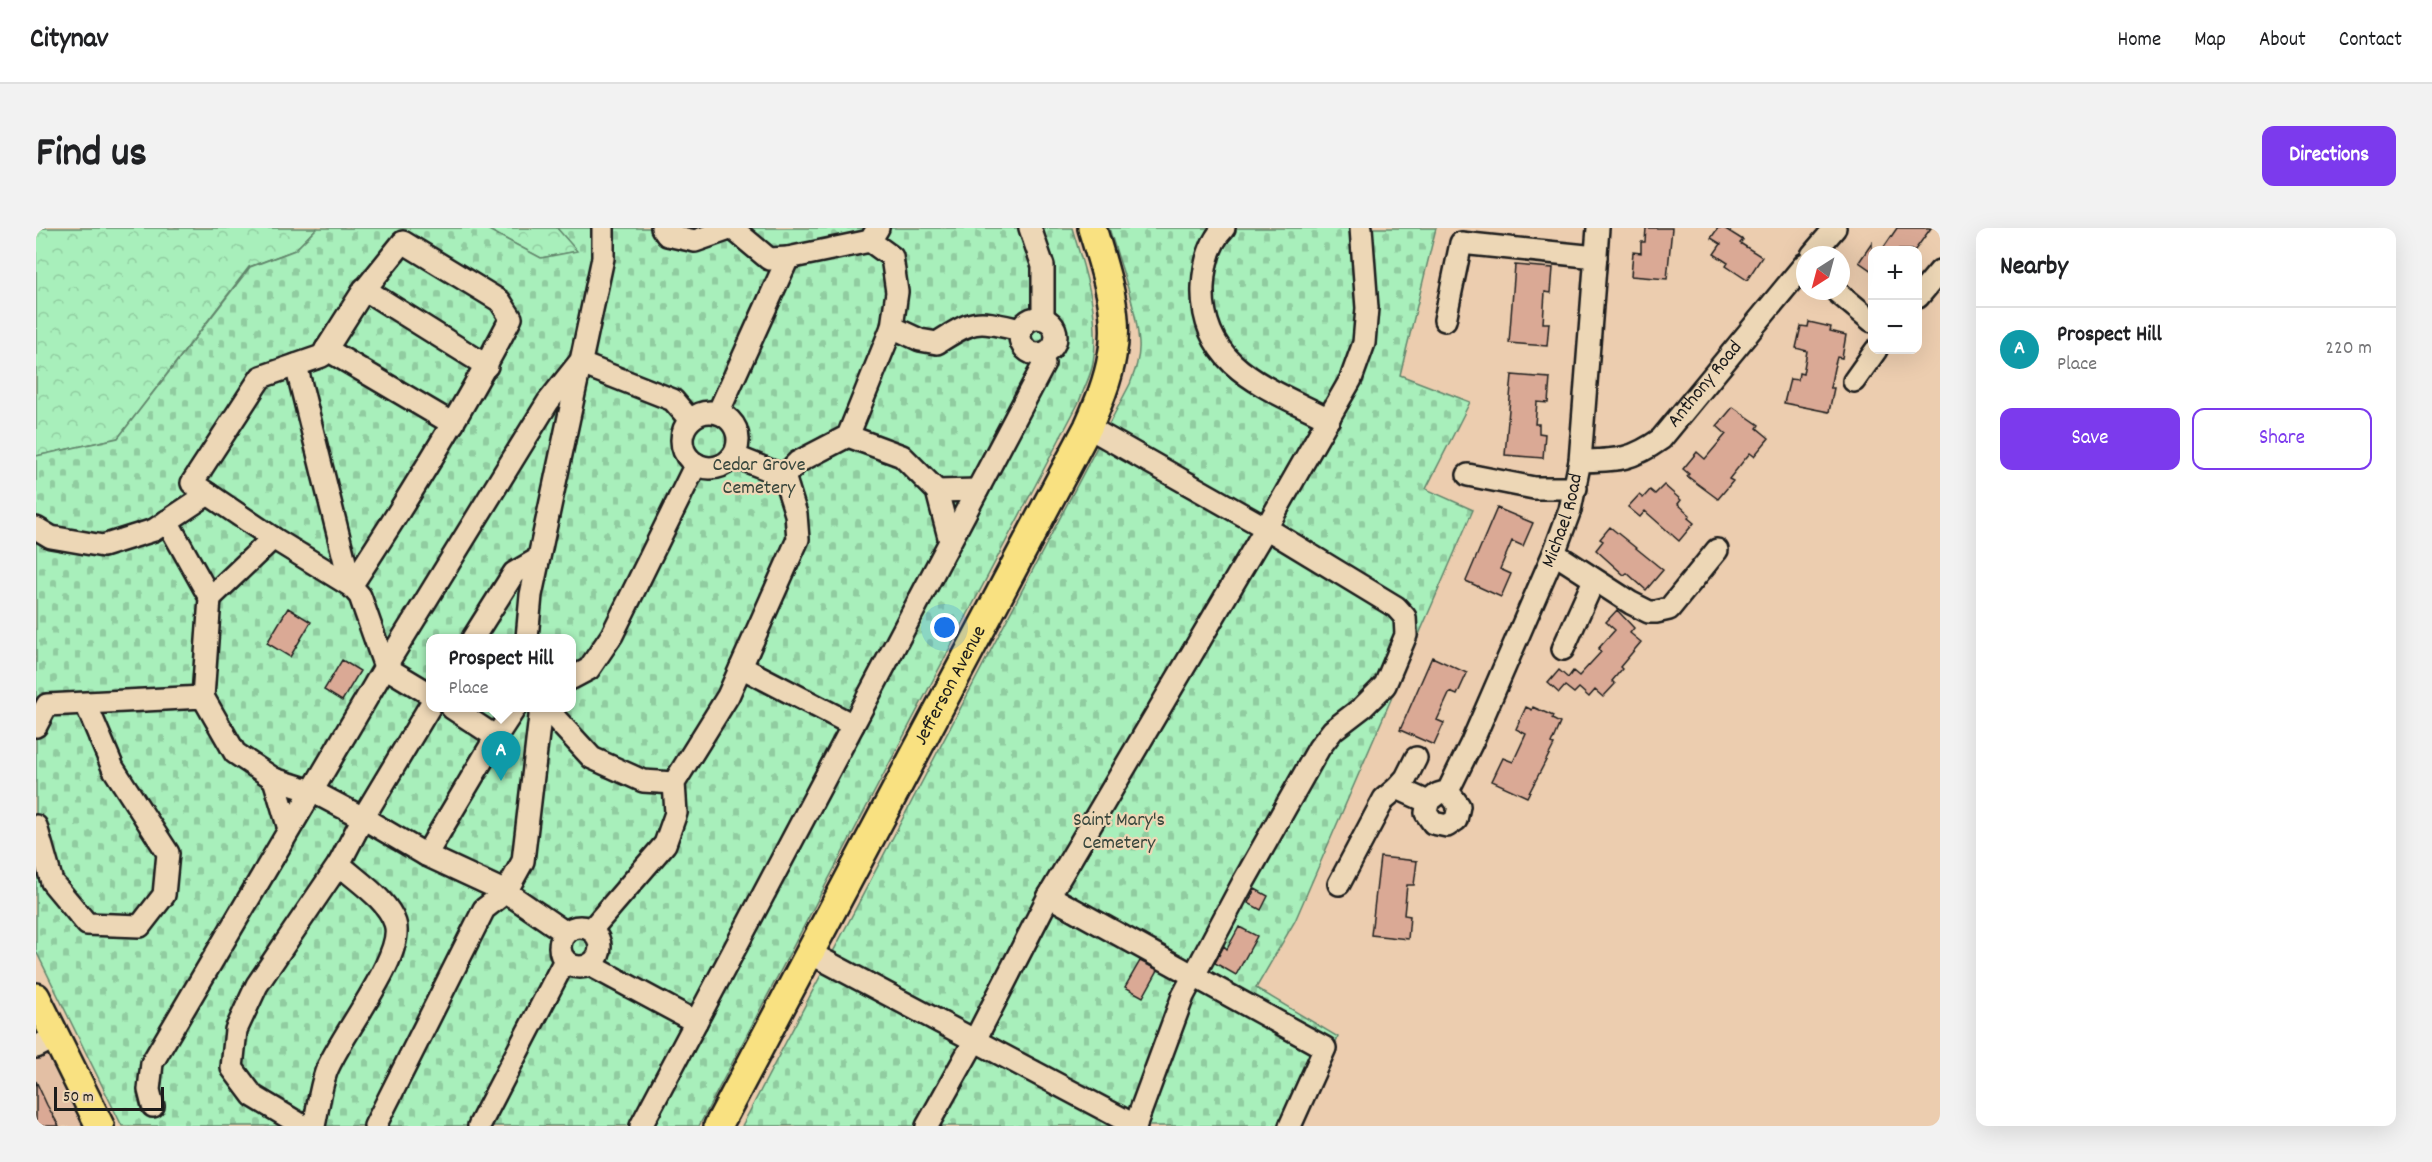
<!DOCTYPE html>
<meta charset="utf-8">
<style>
:root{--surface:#fff;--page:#f2f2f2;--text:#202124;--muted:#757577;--line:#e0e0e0;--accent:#7c3aed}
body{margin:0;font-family:Dekko,sans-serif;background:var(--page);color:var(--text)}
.controls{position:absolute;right:18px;top:18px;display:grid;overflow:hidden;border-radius:12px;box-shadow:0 6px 24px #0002}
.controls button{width:54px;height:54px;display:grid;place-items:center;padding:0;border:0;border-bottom:2px solid var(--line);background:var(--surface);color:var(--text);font:30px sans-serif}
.compass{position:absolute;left:1760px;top:18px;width:54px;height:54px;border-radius:50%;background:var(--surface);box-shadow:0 6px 24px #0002;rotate:216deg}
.scale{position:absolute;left:18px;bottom:15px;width:110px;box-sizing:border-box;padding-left:6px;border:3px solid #1c1c1c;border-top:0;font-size:16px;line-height:21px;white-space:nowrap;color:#1c1c1c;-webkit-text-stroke:4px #edd7b6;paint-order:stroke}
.you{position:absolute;left:909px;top:400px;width:21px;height:21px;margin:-15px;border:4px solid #fff;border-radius:50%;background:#1a73e8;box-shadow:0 0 0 9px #1a73e833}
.badge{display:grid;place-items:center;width:39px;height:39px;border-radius:50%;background:var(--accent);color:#fff;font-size:20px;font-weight:700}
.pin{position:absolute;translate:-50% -50px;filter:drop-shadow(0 2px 3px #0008)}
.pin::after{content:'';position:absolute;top:32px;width:21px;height:18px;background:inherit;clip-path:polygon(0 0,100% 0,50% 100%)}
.popup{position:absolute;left:390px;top:406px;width:150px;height:78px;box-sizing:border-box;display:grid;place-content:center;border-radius:12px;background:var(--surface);filter:drop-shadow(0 2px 4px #0005);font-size:20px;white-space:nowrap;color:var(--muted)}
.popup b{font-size:22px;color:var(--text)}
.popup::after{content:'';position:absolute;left:50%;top:100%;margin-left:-12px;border:12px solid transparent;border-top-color:var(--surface)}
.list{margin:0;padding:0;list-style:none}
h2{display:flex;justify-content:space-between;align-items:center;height:78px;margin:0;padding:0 24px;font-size:26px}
h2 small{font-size:20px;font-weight:400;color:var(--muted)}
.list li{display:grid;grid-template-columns:39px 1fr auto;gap:18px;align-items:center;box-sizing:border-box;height:84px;padding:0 24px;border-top:2px solid var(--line)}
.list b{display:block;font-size:22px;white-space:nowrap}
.list p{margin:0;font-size:20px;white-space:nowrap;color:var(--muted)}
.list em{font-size:20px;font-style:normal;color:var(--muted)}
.actions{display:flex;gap:12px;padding:18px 24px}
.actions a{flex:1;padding:14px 0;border:2px solid var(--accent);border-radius:12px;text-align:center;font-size:21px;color:var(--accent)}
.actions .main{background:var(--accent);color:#fff}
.map{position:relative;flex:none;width:1904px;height:898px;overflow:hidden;border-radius:12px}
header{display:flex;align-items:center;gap:36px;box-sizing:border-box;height:84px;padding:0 30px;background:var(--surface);border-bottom:2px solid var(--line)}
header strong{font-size:28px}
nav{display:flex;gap:33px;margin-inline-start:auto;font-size:21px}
.intro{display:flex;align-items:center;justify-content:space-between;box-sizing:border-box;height:144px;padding:0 36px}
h1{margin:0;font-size:42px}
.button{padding:15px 27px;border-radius:12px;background:var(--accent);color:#fff;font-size:21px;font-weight:700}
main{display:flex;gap:36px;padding:0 36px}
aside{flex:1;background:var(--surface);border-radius:12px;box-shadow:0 6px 24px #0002}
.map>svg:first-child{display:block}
</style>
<header>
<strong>Citynav</strong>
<nav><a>Home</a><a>Map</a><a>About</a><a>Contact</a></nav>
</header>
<div class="intro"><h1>Find us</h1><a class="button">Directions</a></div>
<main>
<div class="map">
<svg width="1904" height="898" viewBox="0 0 1904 898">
<defs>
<pattern id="forest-crowns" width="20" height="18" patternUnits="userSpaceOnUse" patternTransform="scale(1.5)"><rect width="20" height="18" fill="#a8efbb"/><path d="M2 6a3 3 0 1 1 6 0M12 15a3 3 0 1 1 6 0" fill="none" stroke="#90cca0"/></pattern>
<pattern id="cemetery-stones" width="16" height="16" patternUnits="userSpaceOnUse" patternTransform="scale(1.5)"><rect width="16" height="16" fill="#a8efbb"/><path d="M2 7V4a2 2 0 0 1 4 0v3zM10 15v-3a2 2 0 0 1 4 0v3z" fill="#90cca0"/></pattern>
</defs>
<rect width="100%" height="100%" fill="#eccdaf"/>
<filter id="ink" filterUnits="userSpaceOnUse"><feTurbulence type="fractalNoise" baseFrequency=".0167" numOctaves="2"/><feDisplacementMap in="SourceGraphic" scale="12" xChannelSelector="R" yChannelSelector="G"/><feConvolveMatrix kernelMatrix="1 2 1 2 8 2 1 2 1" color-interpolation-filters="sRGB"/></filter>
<g filter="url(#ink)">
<path fill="#e3bfa4" d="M10 827 46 898H0V832Z"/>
<path fill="url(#forest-crowns)" stroke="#62866c" stroke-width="1.5" d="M0 0H281L259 22 213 39 82 210 0 228Z
M449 0H521L542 23 505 30Z"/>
<path fill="url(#cemetery-stones)" stroke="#62866c" stroke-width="1.5" fill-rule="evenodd" d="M281 0H449L505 30 541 23 521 0H1036C1049 44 1065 88 1057 135 1055 148 1047 162 1043 174L663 898H86L0 723V228L82 210 214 39 259 22ZM394 410H536V480H394Z
M1073 0H1400L1364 147 1434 174 1390 261 1437 282 1259 693 1220 760 1302 809 1261 898H706L1094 156C1099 143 1104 130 1103 115 1100 76 1084 37 1073 0Z"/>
<path fill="#daa995" stroke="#1c1c1c" stroke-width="1.5" d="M1610 0H1636L1631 51 1595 48 1597 24 1605 25V14H1609Z
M1682 0H1688L1707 12 1704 15 1726 29 1711 52 1690 38 1692 35 1678 26 1685 16 1675 10Z
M1861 0H1895L1879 22H1846Z
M1836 15V43L1823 34Z
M1479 37 1517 40 1515 65 1509 64 1507 95H1513L1511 118 1473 115Z
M1773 94 1795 99 1794 103 1810 107 1806 130 1801 129 1798 140 1794 160H1798L1793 184 1748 175 1754 151 1762 152 1763 145 1767 146 1771 123 1760 120 1765 98 1772 99Z
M1476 147 1514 150 1512 175 1501 174 1499 196H1503V205L1509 206 1507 230 1469 227Z
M1697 179 1723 197 1721 200 1733 210 1718 228 1714 225 1709 231 1693 251 1697 253 1682 271 1651 248 1653 246 1647 241 1661 224 1669 231 1690 206 1681 198Z
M1628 257 1645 272 1642 276 1654 287 1652 290 1658 295 1643 313 1609 283 1604 289 1592 279 1603 267 1607 270 1614 262 1619 266Z
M1461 280 1497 295 1487 318 1476 313 1464 341 1475 346 1465 369 1430 353Z
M1574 299 1627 342 1610 362 1591 345 1588 347 1560 322 1567 313 1564 311Z
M252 380 275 394 254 429 231 415Z
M1581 382 1598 400 1594 405 1605 414 1584 439 1586 441 1576 453 1579 456 1567 469 1559 462 1553 469 1543 460 1538 465 1529 458 1523 465 1512 455 1523 442 1532 450 1537 443 1543 448 1565 424 1562 421 1579 402 1570 394Z
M1396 429 1431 445 1421 467 1414 464 1401 492 1408 495 1398 517 1364 502Z
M306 432 324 443 306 473 288 462Z
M1490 479 1496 482 1497 479 1517 488 1516 491 1524 495 1515 516 1518 517 1491 569 1456 553 1467 530 1477 534 1490 506 1480 501Z
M1344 629 1381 633 1378 657H1371L1368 687 1374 688 1372 711 1335 707Z
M1219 661 1232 668 1225 682 1212 675Z
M1203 699 1221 708 1200 747 1179 735 1188 718 1191 721Z
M1104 733 1122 742 1107 769 1089 759Z
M0 853 11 877 23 898H0Z"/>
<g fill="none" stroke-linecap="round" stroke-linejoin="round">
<defs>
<g id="minor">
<path d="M626 0 631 7 659 13 696 0"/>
<path d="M696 0 733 31 752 30"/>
<path d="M994 0 1007 38V91"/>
<path d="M1188 0C1173 15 1168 38 1167 59 1164 140 1233 160 1293 191"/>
<path d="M834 13 856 29 861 64 856 99 884 112 901 115C940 90 940 92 985 102"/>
<path d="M1776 27 1799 0"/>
<path d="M328 61 451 138"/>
<path d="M1800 63 1836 93"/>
<path d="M1882 69 1904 43"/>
<circle cx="1002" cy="108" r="18"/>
<path d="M1409 92 1425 15 1560 29"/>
<path d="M290 121 417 196"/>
<path d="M260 137 315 358"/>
<path d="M1818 153 1840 122"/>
<circle cx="674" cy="212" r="28"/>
<path d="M682 185 752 30 834 13 842 0"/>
<path d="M812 208 866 228 901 263 914 313"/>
<path id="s1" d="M1544 233C1581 232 1594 233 1625 211L1769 36"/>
<path d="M1432 247 1498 260H1540"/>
<path d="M748 248 762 234 812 208 856 99"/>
<path d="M901 263 941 262"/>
<path d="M131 293 174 370 167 469"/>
<path d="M0 300 15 309 67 318 118 302 172 266"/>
<path d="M1518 325 1595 375 1613 384H1620L1633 381 1681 322"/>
<path d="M315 358 237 310 156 255 225 149 286 128 326 65 367 14 464 73 475 90C427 183 372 271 315 358L324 368 349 439 512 174 543 135 637 172 654 192"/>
<path d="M174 370 237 310"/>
<path d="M437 410 478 345 502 331"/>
<path d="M491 410 495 367 567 30V0"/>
<path d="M1527 421 1558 352"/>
<path d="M705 439 817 497"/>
<path d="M536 450 553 441 576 407 660 236"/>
<path d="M514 480 520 491 556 530 607 553 638 555"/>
<path d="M0 498 11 477 167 469 199 525 238 551"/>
<path d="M460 509 479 480"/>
<path d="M1361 560 1370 550 1380 530"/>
<path id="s2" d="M1412 563 1423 578 1420 592 1411 598 1397 595 1390 585 1392 574 1402 566 1412 563 1436 514 1518 325 1534 282 1544 233 1562 0"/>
<path d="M0 598 16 654 51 696 104 698 128 667 132 625 77 540 50 476"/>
<path d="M253 601 238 551 276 563 327 590 394 478"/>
<path d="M390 627 470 664 530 705"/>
<path d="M1303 656 1348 571 1361 560 1392 574"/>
<path d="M1013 668 1289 820 1254 898"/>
<circle cx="544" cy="719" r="20"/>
<path d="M555 702 629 616 640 585 638 555 692 468 762 311 760 286 748 248 698 228"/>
<path d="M774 725 1100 898"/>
<path d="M554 737 660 794"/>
<path d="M0 819 20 809"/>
<path d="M117 878 113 862 116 835 349 439 394 466"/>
<path d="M267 898 217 868 196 840 200 802 221 757 303 636 327 590 390 627 460 509 416 480"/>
<path d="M278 898C282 880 284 861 290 844 303 809 370 727 359 695 351 671 321 653 303 636"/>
<path d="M339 898 448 681 470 664 487 633 505 480"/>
<path d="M443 898 529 732"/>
<path d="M605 898 1008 136 1005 126"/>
<path d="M891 898 939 812 1013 668 1230 300 1052 199"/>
<path d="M1099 898 1147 768 1208 653 1283 520 1297 502 1327 479 1349 457 1370 407 1369 389 1360 379 1230 300 1315 151 1328 115 1331 80 1325 0"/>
</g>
<g id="major">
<path d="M0 769 64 898"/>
<path id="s3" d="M682 898 1052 199C1062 176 1072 153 1076 128 1085 86 1068 40 1056 0"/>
</g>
</defs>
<use href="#minor" stroke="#1c1c1c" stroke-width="26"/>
<use href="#major" stroke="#1c1c1c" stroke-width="32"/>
<use href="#minor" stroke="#edd7b6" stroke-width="21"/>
<use href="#major" stroke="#f9e181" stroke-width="27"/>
</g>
</g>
<g text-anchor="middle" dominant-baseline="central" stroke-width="4.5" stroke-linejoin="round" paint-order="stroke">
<g font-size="20" fill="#1c1c1c" stroke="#edd7b6">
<text stroke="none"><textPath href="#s1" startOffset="156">Anthony Road</textPath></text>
<text stroke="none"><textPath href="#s2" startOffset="399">Michael Road</textPath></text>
<text stroke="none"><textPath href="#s3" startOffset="498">Jefferson Avenue</textPath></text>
</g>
<g font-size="20" fill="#38463c" stroke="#edd7b6">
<text x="723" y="238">Cedar Grove<tspan x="723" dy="23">Cemetery</tspan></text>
<text x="1083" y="593">Saint Mary's<tspan x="1083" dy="23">Cemetery</tspan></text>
</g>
</g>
</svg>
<div class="controls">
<button>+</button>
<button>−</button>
</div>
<svg class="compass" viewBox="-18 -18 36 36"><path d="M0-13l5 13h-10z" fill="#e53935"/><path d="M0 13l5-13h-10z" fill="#757577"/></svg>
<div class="scale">50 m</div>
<div class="you"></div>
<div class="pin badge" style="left:465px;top:553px;background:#0f9aa8">A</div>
<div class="popup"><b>Prospect Hill</b>Place</div>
</div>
<aside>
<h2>Nearby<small></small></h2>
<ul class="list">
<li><span class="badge" style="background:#0f9aa8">A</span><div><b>Prospect Hill</b><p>Place</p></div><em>220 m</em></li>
</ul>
<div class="actions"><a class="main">Save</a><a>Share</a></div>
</aside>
</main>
